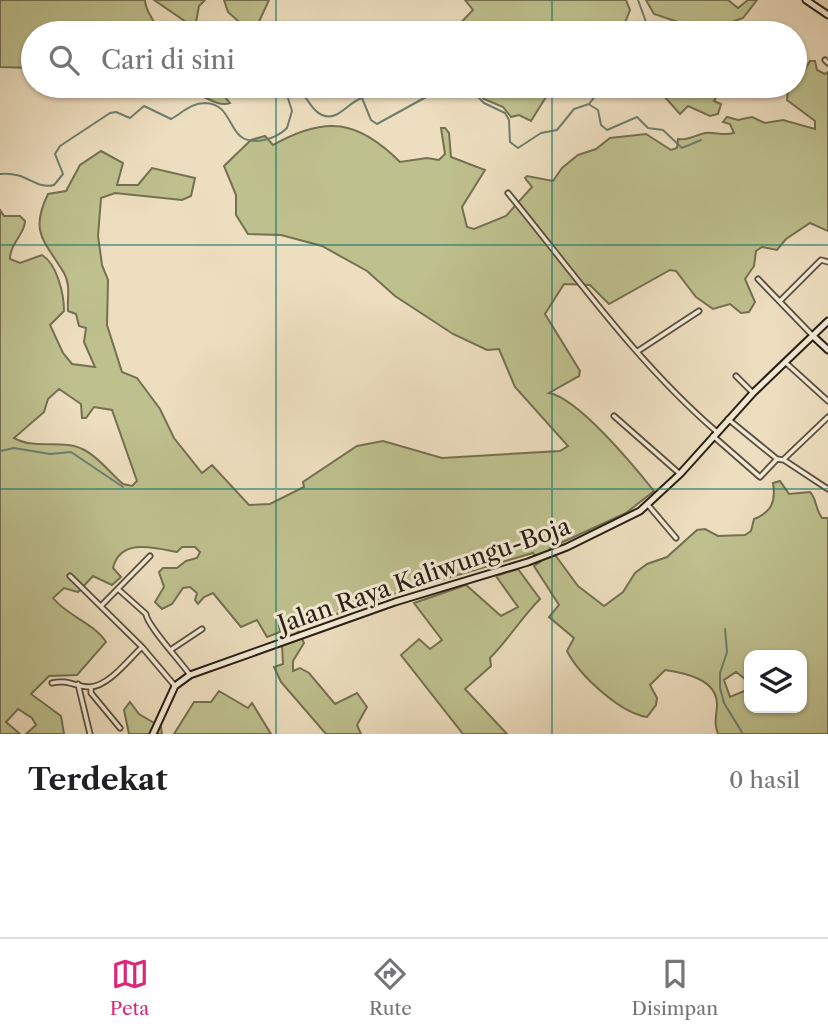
<!DOCTYPE html>
<html lang="id">
<style>
:root{--surface:#fff;--page:#f6f6f6;--text:#202124;--muted:#757577;--line:#e0e0e0;--accent:#db2777}
body{margin:0;font-family:"Libre Caslon Text",serif;background:var(--page);color:var(--text)}
.controls{position:absolute;right:21px;bottom:21px;display:grid;overflow:hidden;border-radius:14px;box-shadow:0 2px 5px #0004}
.controls button{width:63px;height:63px;display:grid;place-items:center;padding:0;border:0;border-bottom:2px solid var(--line);background:var(--surface);color:var(--text);font:35px sans-serif}
.list{margin:0;padding:0;list-style:none}
h2{display:flex;justify-content:space-between;align-items:center;height:91px;margin:0;padding:0 28px;font-size:30px}
h2 small{font-size:23px;font-weight:400;color:var(--muted)}
.icon{flex:none;width:38px;height:38px;fill:none;stroke:currentColor;stroke-width:2;stroke-linecap:round;stroke-linejoin:round}
.map{position:relative;flex:none;width:828px;height:734px;overflow:hidden}
.search{position:absolute;background:var(--surface);box-shadow:0 2px 5px #0004;left:21px;right:21px;top:21px;height:77px;display:flex;align-items:center;gap:18px;box-sizing:border-box;padding:0 24px;border-radius:38px;color:var(--muted);font-size:26px}
.sheet{height:203px;background:var(--surface)}
nav{display:flex;justify-content:space-around;align-items:center;box-sizing:border-box;height:98px;border-top:2px solid var(--line);background:var(--surface);font-size:19px;color:var(--muted)}
nav a{display:grid;justify-items:center;gap:4px}
nav .on{color:var(--accent)}
.map>svg:first-child{display:block}
</style>
<div class="map">
<svg width="828" height="734" viewBox="0 0 828 734">
<rect width="100%" height="100%" fill="#eddebf"/>
<filter id="stains"><feTurbulence type="fractalNoise" baseFrequency=".00286" numOctaves="4"/><feColorMatrix values="0 0 0 0 .2 0 0 0 0 .09 0 0 0 0 .02 0 0 0 .5 -.17"/></filter>
<radialGradient id="worn" r=".72"><stop offset=".6" stop-color="#630" stop-opacity="0"/><stop offset="1" stop-color="#630" stop-opacity=".3"/></radialGradient>
<path fill="#bec08e" stroke="#747051" stroke-width="2" fill-rule="evenodd" d="M0 0H145C145 13 156 19 157 33H33V68L0 67Z
M154 0H205L199 6 195 28Z
M224 0H269L256 28 247 29 228 12Z
M465 0H626L630 10 621 33H451L473 10Z
M646 0H728L738 8 748 0H757L743 18 718 27 687 25 654 14Z
M810 61H815L817 70 825 74 828 72V231L810 223 786 239 777 250 762 247 756 251 754 266 745 279 755 302 749 312 741 313 730 304 713 309 696 297 676 271 670 270 609 304 590 285 564 284 545 314 580 371 579 376 549 393C578 398 634 466 654 491L626 513 550 548 578 586 604 606 623 592 635 573 647 564 667 557 697 530 705 529 718 536 745 535 751 531 754 519C772 512 776 501 773 483L780 481 789 494 810 492C817 499 815 509 822 518H828V734H718C714 724 716 717 717 706 718 679 685 673 665 670L650 685 657 698 656 705 647 717C620 713 579 675 567 651L574 638 549 617 559 605 534 566 540 562 533 553 393 594 297 628 304 643 293 661V671L300 668 309 673 335 704 357 693 367 707 357 725 361 734H326L281 682 274 667 283 664 282 645 290 641 283 625H279L280 632 267 637 257 620 241 627 213 593 204 597 198 604 195 600 197 593 190 587 183 588 172 604 162 609 155 602 164 587 159 572 163 568H177L186 561 197 558 200 552 195 547H182L177 552C156 548 120 537 113 568L121 577 112 585 93 576 78 592 64 588 53 598C67 616 94 623 106 642L77 675 49 676 31 694 61 716 64 734H26L36 725 32 718 18 709 6 722 20 734H0V210L4 216H20L25 221C25 234 10 243 10 259L20 263 42 255C57 264 64 294 64 311L50 325 63 353 72 364 95 367 84 342 86 328 79 326 76 314 68 311C67 299 71 285 64 273 45 241 29 233 48 194L66 191 80 165 101 151 123 163 117 185H138L152 168 195 178 191 196 182 200 115 193 101 198 98 236 102 265 108 280 107 325 122 372 137 378 160 409 174 438 202 473 212 465 249 505 270 504 304 487 303 482 357 446 383 441 442 458 560 451 568 446 515 387 499 349 487 350 453 334 395 296 367 271 322 246 281 235 248 234 236 215V195L224 166 251 140 265 136 273 145C326 115 358 120 400 162L427 158 439 160 445 154 441 128H445L449 133 451 157 485 170 462 207 467 227 474 229 506 216 532 187 525 178 527 176 553 181 562 168 578 155 596 149 610 138 646 134 671 150 677 148 678 139C688 141 695 135 705 133 716 132 723 136 734 133L730 124 723 122 727 117 738 120 752 117 765 123 783 120 815 129V121L787 100 788 89 795 86ZM59 389 81 404 82 418H86L94 407 112 410 137 481 132 486 123 484C109 472 93 450 74 446 54 441 34 449 14 438L44 412 48 399ZM749 655H802V708L770 710 749 708V689L730 697 724 680 736 672 749 682Z
M151 86H216L230 103C218 108 202 94 189 90 177 86 164 93 151 86Z
M471 86H566L546 97 531 121 519 115 511 117 503 107 484 99Z
M655 86H723L714 101 721 104 718 114 710 116 688 106 680 114Z
M518 569 540 599C521 618 509 639 490 658L491 666 465 689 507 734H463L401 655 419 639 430 649 442 640 414 603 466 585 501 616 518 607 496 576Z
M219 691 248 708 252 703 271 734H174L194 702H211Z
M130 702 139 714 161 727 162 734H129L124 710Z"/>
<g fill="none" stroke-linecap="round" stroke-linejoin="round">
<path stroke="#6d7e6f" stroke-width="2" d="M638 0 650 33
M590 105 598 110 601 125 607 130 637 117 648 128 663 130 682 148 701 140
M0 174C27 171 35 190 54 185L63 174 55 154 60 146 110 113 116 112 130 118 144 106 171 119C182 113 191 103 205 103 238 104 224 148 264 140 273 138 280 135 287 128L292 111 287 95 292 91C309 92 308 109 322 115 338 122 348 102 362 98L371 120 377 124 437 91 467 86 484 103 505 113 509 120 510 142 518 148 541 133 557 130 574 109 589 104 603 86
M0 451 14 448 50 454 71 452 123 487
M725 629 727 652 720 673V688L724 703 743 734"/>
<defs>
<path id="street" d="M825 60 828 63
M508 193C575 275 637 363 717 432
M758 279 813 336
M780 301 821 260 828 262
M638 351 699 311
M785 362 828 401
M736 376 753 393
M614 416 680 474
M728 419 777 459 784 460 828 489
M713 436 760 477 777 459
M784 459 828 417
M648 505 676 538
M70 576 142 647 175 686
M118 589 146 614C146 624 181 662 190 675
M101 606 150 556
M172 649 202 629
M52 683C67 679 76 687 90 687 109 686 129 659 142 647
M78 684 90 734
M91 687V693L120 728"/>
<path id="secondary" d="M806 0 828 15
M813 336 828 350
M153 734 175 686 190 675 395 602 528 562 567 547 640 511 680 474 753 393 828 321"/>
</defs>
<use href="#street" stroke="#5a4f3f" stroke-width="7"/>
<use href="#secondary" stroke="#291f14" stroke-width="9"/>
<use href="#street" stroke="#f3ead5" stroke-width="3.5"/>
<use href="#secondary" stroke="#f3ead5" stroke-width="5"/>
</g>
<path fill="none" stroke="#0f766e" stroke-width="2" stroke-opacity="0.55" d="M276 0V33M552 0V33M276 86V734M552 86V734M0 245H828M0 489H828"/>
<g text-anchor="middle" dominant-baseline="central" stroke-width="6" stroke-linejoin="round" paint-order="stroke">
<g font-size="24" fill="#291f14" stroke="#f3ead5">
<text transform="translate(424 575) rotate(-19)">Jalan Raya Kaliwungu-Boja</text>
</g>
</g>
<rect width="100%" height="100%" filter="url(#stains)"/>
<rect width="100%" height="100%" fill="url(#worn)"/>
</svg>
<div class="controls">
<button><svg class="icon" aria-label="layers" viewBox="0 0 24 24"><path d="M12 4l9 5-9 5-9-5zM3 14l9 5 9-5"/></svg></button>
</div>
<div class="search"><svg class="icon" aria-label="search" viewBox="0 0 24 24"><circle cx="10" cy="10" r="6"/><path d="M15 15l6 6"/></svg>Cari di sini</div>
</div>
<section class="sheet">
<h2>Terdekat<small>0 hasil</small></h2>
<ul class="list">
</ul>
</section>
<nav>
<a class="on"><svg class="icon" aria-label="map" viewBox="0 0 24 24"><path d="M3 6l6-2 6 2 6-2v14l-6 2-6-2-6 2zM9 4v14M15 6v14"/></svg>Peta</a>
<a><svg class="icon" aria-label="directions" viewBox="0 0 24 24"><path d="M12 3l9 9-9 9-9-9zM9 14v-3h6M13 9l2 2-2 2"/></svg>Rute</a>
<a><svg class="icon" aria-label="saved" viewBox="0 0 24 24"><path d="M7 4h10v16l-5-4-5 4z"/></svg>Disimpan</a>
</nav>
